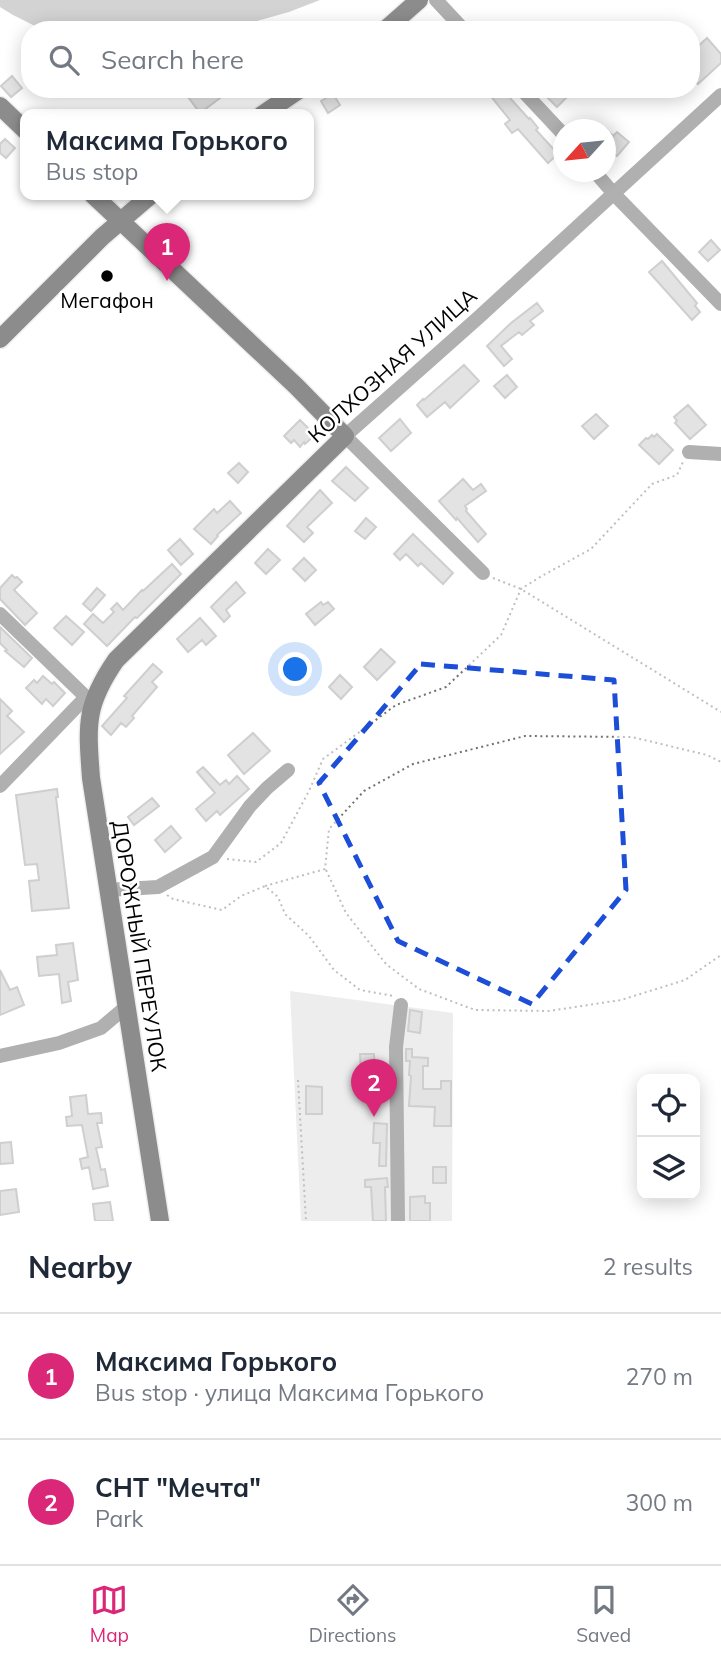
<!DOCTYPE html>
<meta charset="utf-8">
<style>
:root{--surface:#fff;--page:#f2f2f3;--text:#1f2937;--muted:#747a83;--line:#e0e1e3;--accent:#db2777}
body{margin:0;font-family:Mulish,sans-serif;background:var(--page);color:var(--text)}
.controls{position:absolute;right:21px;bottom:21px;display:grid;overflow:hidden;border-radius:14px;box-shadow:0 4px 18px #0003}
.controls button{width:63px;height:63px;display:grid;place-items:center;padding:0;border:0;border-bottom:2px solid var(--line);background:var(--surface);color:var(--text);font:35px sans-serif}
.compass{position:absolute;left:553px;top:119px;width:63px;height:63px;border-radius:50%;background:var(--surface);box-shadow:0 4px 18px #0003;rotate:243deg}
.you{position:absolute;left:296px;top:670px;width:24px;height:24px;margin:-18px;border:5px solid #fff;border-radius:50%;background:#1a73e8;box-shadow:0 0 0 10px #1a73e833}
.badge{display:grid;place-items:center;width:46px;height:46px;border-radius:50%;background:var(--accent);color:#fff;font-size:23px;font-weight:700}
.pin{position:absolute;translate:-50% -58px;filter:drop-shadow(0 2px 4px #0008)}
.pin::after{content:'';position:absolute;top:37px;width:24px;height:21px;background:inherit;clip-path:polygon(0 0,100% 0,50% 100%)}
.popup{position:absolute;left:20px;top:109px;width:294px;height:91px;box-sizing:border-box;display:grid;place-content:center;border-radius:14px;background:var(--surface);filter:drop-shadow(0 2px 5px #0005);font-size:23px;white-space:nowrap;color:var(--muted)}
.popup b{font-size:26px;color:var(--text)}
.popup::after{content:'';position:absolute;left:50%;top:100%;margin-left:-14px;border:14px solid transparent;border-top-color:var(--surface)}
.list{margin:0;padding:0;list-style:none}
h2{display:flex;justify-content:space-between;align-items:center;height:91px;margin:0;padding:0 28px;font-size:30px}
h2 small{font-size:23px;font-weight:400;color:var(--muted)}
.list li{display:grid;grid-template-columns:46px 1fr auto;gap:21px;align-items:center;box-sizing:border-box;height:126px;padding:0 28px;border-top:2px solid var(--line)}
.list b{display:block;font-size:26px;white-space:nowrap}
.list p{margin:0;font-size:23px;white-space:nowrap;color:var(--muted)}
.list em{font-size:23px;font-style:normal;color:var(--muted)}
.icon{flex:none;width:38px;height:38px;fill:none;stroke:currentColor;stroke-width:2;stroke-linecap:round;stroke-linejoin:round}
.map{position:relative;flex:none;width:721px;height:1221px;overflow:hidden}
.search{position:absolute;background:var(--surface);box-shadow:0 4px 18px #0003;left:21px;right:21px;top:21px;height:77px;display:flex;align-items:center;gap:18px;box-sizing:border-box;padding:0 24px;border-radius:28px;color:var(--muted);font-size:26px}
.sheet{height:343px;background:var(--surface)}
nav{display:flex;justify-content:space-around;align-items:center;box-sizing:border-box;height:98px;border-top:2px solid var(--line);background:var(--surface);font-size:19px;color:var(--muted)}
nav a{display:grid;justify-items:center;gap:4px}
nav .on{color:var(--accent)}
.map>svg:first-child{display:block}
</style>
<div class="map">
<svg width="721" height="1221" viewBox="0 0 721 1221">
<rect width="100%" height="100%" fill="#fff"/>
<path fill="#d7d7d7" d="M290 991 453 1013 452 1221H301Z"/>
<path fill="#9e9e9e" d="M0 0H320L289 12 257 21 215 30H43L13 15 0 7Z"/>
<path fill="#c0c0c0" stroke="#949494" stroke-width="2" d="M707 38 721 54V63L698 84 691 77V58L694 55 692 52Z
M12 76 22 88 11 97 1 86Z
M198 89H232L200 113 188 97Z
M495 89H502L529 119 530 118 538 128 536 130 558 154 548 163 518 129 512 133 505 124 510 120 489 94Z
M539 89H563L569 95 557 107Z
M333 94 340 105 328 113 321 101Z
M606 129 613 136 617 132 629 142 617 156 606 146Z
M5 139 15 148 6 158 0 153V144Z
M711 240 720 250 708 261 699 252Z
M662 261 697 303 695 306 700 312 692 320 649 272Z
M537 303 543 311 530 321 534 325 522 335 519 332 501 346 512 359 504 366 487 346 511 323Z
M464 365 479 381 450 408 445 402 427 417 417 405 423 399 424 400Z
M507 375 517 387 505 398 494 386Z
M688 405 706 425 690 439 675 423 677 421 674 417Z
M596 414 608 426 594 439 582 426Z
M400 419 411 433 391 451 379 438Z
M300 420 315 435 305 444 304 442 300 447 294 440 291 443 284 436Z
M657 434 673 450 659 464 639 445 646 438 648 439 652 435 654 437Z
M239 463 248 472 238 483 228 473Z
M346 467 368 488 355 501 332 481Z
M463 479 473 490 481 484 486 491 465 506 467 509 466 511 486 534 478 542 457 518 456 520 439 501Z
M320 490 332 503 307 527 313 533 304 542 287 526Z
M230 501 241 513 217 535 218 536 211 544 194 529 214 509 217 513Z
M366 518 376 527 365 539 355 531Z
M413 534 453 573 443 584 421 563 418 566 406 554 400 560 394 554Z
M180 539 193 554 181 565 168 550Z
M268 549 280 560 266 574 255 563Z
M304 558 316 570 305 581 293 569Z
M172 564 181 574 137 618 135 617 107 646 84 624 93 614 103 623 114 612 111 609 117 603 123 610 142 590 143 591Z
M12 575 15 578 17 577 22 582 14 590 37 613 25 625 0 599V588Z
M236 582 245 593 226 610 230 616 224 622 211 607Z
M97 588 105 595 91 611 83 604Z
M321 602 323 605 328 602 334 609 315 625 306 614Z
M66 616 84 632 72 645 54 628Z
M200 618 216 636 206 645 202 640 188 652 177 639Z
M0 627 32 658 24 667 5 651 7 650 0 643Z
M381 649 395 662 377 680 364 667Z
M153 664 162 672 152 682 157 687 132 716 134 718 126 727 121 723 111 735 102 726 127 698 124 696Z
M340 675 352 687 341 699 329 687Z
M43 676 52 684 54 682 65 693 53 706 46 699 42 704 26 688 34 680 37 683Z
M0 699 12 711 7 716 24 732 0 754Z
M253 733 270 751 244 774 228 755Z
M203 767 220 785 226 780 229 784 237 776 249 789 220 815 217 811 206 821 196 809 215 793 197 772Z
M57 789 58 797H56L69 908 32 911 29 881 39 880 37 864 25 865 16 795Z
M152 798 159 806 134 825 128 817Z
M171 826 181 838 165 852 155 840Z
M73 943 78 980 68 982 71 1001 62 1003 59 974 39 976 37 957 57 955 56 945Z
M0 970 10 990 17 987 24 1005 0 1015Z
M410 1010 422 1012 420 1033 408 1031Z
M406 1049H412V1057L428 1058V1066H423V1089H441V1081H451V1126H434L435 1107 409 1106 411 1076 409 1075 410 1061H406Z
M360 1054H374L375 1076H361Z
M306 1086 322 1087V1114H306Z
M86 1095 88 1114 101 1113 102 1123H97L102 1147 96 1148 101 1170 105 1169 108 1186 93 1189 89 1167 82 1169 80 1159 88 1157 82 1125 67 1126 66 1117 72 1116 70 1097Z
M374 1123 387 1124 386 1166H379L380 1143H373Z
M11 1142 13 1163 0 1164V1143Z
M433 1167H446V1183H433Z
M387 1178 388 1187H385L386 1221H373L371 1187H365V1180Z
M16 1189 19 1212 0 1215V1191Z
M425 1196V1203H430V1221H410V1197Z
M110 1202 113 1221H95L93 1204Z"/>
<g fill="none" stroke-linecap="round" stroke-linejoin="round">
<defs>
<path id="major" d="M385 30 419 0
M0 106 25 130
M262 115 300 89
M93 195 296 386 345 436 116 660C85 705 87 724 91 778L160 1221
M0 339 102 237 151 195"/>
</defs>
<use href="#major" stroke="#dbdbdb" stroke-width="21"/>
<path stroke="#727272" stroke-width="2" stroke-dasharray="2 3.5" stroke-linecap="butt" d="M493 578 521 589 721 712
M227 859 256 862 281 843 309 791 323 759 396 705 446 687 501 635 521 589 540 577 591 549 652 484 677 475 683 462
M326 870 346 913 386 964 419 989 475 1010 549 1011 621 1000 685 980 721 955
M265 886 325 869 329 829 364 791 413 764 525 736 632 737 707 755 721 762
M167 895 173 899 222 910 241 896 265 886 278 897 285 914 309 936 334 970 360 990 394 996
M298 1080 306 1221"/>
<path stroke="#505050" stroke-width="14" d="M436 0 464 30
M521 89 564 135
M595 172 614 194 721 304
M689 452 721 454
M483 573 345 436 479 317 721 95
M0 614 86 697
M0 786 86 697
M108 890 158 887 213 857 250 806 267 788 288 770
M0 1056 59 1043 101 1028 127 1006
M398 1221 396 1047 401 1005"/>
<use href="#major" stroke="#000" stroke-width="18"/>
</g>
<path d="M0 0H721V1221H0ZM421 664 614 680 626 890 532 1004 398 941 319 783Z" fill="#fff" fill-opacity=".55" fill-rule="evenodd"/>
<path fill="none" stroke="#1d4ed8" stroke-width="5" stroke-dasharray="14 9" stroke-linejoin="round" d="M421 664 614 680 626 890 532 1004 398 941 319 783Z"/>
<circle fill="#000" stroke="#fff" stroke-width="2.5" cx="107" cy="276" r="7"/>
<g text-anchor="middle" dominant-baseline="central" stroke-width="5" stroke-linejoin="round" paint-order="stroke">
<g font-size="21" fill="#000" stroke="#fff">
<text x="107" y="300">Мегафон</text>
</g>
<g font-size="21" fill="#000" stroke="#fff">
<text transform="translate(392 365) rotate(-42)">КОЛХОЗНАЯ УЛИЦА</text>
<text transform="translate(140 946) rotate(81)">ДОРОЖНЫЙ ПЕРЕУЛОК</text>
</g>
</g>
</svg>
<div class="controls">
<button><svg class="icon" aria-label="locate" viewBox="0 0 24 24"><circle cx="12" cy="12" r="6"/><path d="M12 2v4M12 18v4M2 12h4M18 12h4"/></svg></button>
<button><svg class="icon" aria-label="layers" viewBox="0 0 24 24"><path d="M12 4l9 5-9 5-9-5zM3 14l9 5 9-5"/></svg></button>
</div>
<svg class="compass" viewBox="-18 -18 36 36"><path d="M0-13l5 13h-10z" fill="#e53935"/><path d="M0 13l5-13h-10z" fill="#747a83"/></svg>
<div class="you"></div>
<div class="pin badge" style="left:167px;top:281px">1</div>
<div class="popup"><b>Максима Горького</b>Bus stop</div>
<div class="pin badge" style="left:374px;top:1117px">2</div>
<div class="search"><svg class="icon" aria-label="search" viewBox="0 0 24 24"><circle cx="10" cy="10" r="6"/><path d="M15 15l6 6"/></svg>Search here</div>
</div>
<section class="sheet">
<h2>Nearby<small>2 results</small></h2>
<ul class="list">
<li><span class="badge">1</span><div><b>Максима Горького</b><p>Bus stop · улица Максима Горького</p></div><em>270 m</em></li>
<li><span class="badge">2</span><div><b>СНТ &quot;Мечта&quot;</b><p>Park</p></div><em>300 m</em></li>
</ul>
</section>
<nav>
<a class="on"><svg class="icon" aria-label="map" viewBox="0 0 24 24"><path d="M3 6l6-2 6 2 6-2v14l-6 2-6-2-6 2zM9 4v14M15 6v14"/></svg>Map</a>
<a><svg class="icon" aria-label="directions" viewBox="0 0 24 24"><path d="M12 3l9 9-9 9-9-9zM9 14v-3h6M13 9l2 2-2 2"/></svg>Directions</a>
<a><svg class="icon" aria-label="saved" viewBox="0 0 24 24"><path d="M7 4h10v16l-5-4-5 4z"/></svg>Saved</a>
</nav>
